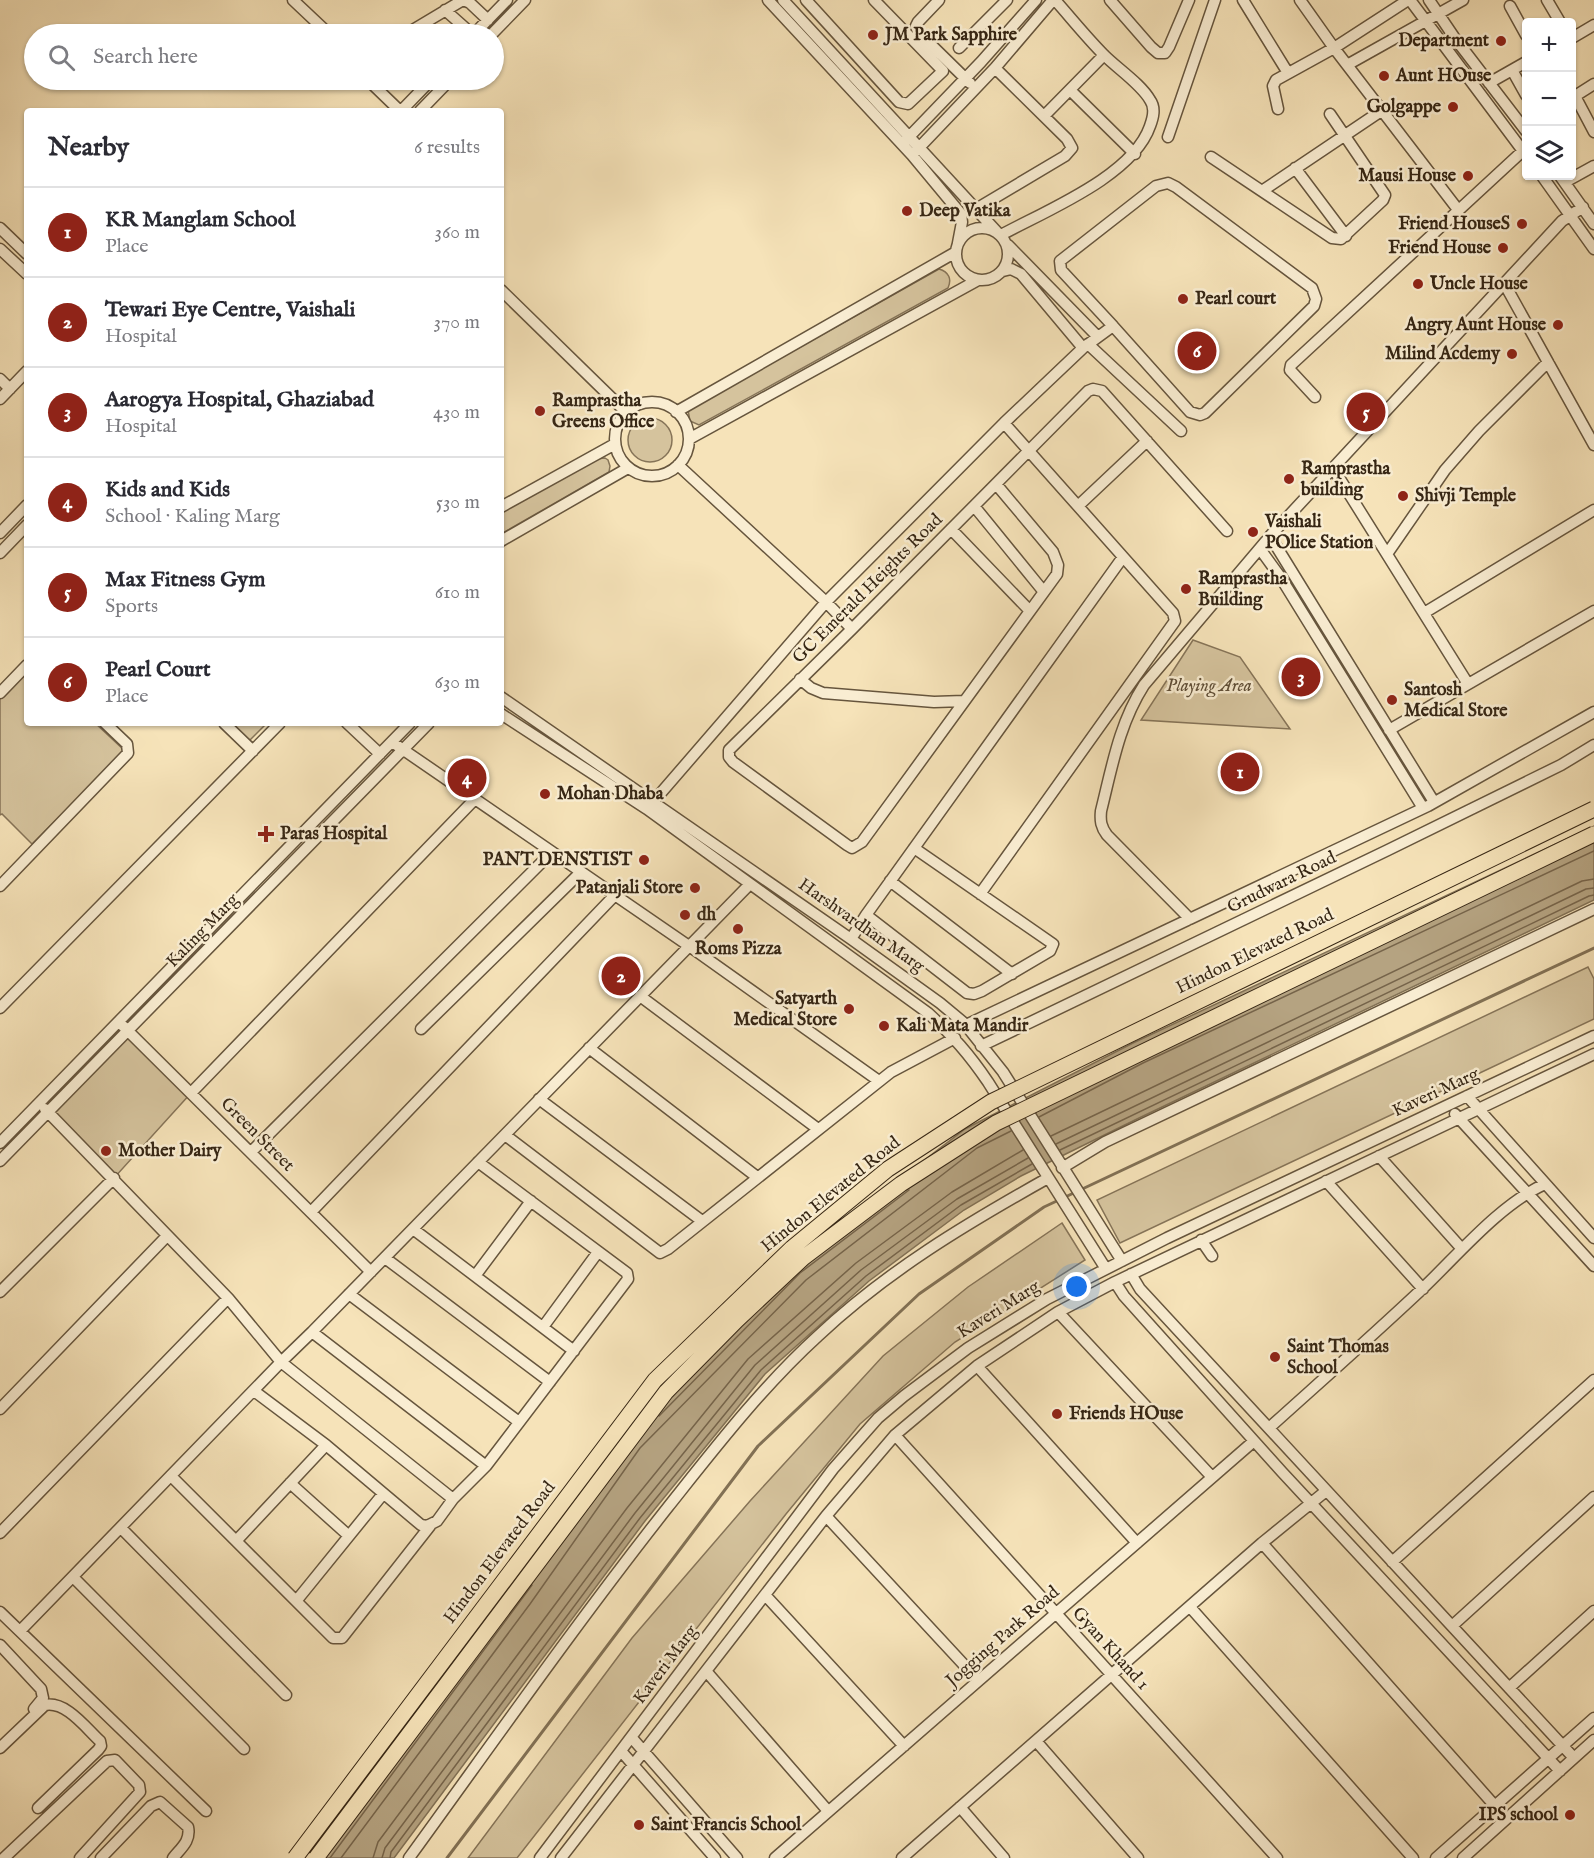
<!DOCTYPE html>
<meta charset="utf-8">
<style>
:root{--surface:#fff;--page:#f2f2f3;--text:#2b2b33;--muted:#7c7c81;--line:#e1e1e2;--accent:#8f2418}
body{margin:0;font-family:"IM FELL English",serif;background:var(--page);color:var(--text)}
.controls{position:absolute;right:18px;top:18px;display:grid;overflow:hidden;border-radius:6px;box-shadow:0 2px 4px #0004}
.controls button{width:54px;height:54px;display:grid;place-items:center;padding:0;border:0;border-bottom:2px solid var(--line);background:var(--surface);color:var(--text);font:30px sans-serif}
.you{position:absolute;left:1077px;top:1287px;width:21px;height:21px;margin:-15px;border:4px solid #fff;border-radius:50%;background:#1a73e8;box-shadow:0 0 0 9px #1a73e833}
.badge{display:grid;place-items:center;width:39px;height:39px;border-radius:50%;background:var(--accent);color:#fff;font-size:20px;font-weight:700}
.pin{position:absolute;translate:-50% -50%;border:3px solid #fff;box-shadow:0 2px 6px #0006}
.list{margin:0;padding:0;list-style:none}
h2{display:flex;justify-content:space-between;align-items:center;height:78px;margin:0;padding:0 24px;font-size:26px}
h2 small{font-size:20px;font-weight:400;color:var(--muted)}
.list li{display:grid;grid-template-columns:39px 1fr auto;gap:18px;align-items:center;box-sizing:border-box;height:90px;padding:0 24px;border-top:2px solid var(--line)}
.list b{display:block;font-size:22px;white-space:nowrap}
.list p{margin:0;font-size:20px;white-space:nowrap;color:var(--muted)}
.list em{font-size:20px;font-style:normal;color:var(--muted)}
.icon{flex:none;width:33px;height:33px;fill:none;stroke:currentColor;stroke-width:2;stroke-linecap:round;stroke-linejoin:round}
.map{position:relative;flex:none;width:1594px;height:1858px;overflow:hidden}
.search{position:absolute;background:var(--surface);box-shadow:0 2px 4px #0004;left:24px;top:24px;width:480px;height:66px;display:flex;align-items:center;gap:15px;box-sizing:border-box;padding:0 21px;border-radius:33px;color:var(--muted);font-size:22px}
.panel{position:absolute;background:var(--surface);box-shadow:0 2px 4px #0004;left:24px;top:108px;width:480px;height:618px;border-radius:6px}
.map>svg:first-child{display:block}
</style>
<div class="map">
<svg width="1594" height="1858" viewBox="0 0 1594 1858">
<rect width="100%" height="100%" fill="#f6e3b9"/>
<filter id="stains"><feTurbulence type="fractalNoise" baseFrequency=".00333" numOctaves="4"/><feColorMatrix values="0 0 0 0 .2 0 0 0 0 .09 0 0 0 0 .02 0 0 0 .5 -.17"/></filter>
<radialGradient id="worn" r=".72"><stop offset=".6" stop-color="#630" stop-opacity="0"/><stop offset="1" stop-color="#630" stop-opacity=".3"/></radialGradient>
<path fill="#d5c39d" stroke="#867458" stroke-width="1.5" d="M939 269C949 272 952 279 948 288L699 425 690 421 688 410Z
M628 440a22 22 0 1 1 44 0a22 22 0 1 1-44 0Z
M605 458 608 460 610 466 609 472 501 534V512L596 459Z
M1193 640 1240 657 1290 729 1141 720Z
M27 670V723H95L125 751 32 844 2 814 0 815V699Z
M224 723H267L246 744Z
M1588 967 1594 979V1019L1120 1243 1097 1200Z
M128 1030 191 1093 114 1178 48 1112Z
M1062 1223 1085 1260 955 1342 860 1424 786 1514 517 1858H468L632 1638 750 1501 883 1356 968 1287Z"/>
<path fill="#b5a381" stroke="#827155" stroke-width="1.5" d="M1594 826V900L1137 1119 1021 1176 964 1210 869 1281 765 1374 645 1521 394 1858H313L511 1591 623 1433 791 1263 965 1129 1133 1043Z"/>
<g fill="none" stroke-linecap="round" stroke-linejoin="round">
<path stroke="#76644a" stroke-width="1.5" d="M1039 1117 1143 1063 1594 851
M1051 1136 1582 881 1594 879
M1056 1144 1586 889 1594 888
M1060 1150 1589 896 1594 895
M659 1416 800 1273 909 1190
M330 1858 532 1585
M341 1858 530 1604 640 1448 806 1280 977 1148 1011 1131
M373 1858 378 1842 627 1508 748 1359 856 1263 952 1192 1023 1150
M382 1858 385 1848 635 1513 755 1365 861 1270 957 1199 1028 1158
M390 1858 391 1852 640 1518 761 1370 866 1276 961 1205 1032 1164"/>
<path stroke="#827155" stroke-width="3" d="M447 1858 758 1446 919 1294 1044 1207 1594 948"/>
<defs>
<path id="minor" d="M293 0 329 34
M768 0 912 155 961 214 962 222 958 243
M783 0 997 232
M806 0 899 102 908 104 943 71 874 0
M939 0 918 22 916 26 918 32 970 83
M1110 0 1151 47 1158 53H1165L1169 47 1189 0
M1243 0 1288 73
M1300 0 1334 48 1459 211
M1410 0 1526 155
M1429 0 1454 37 1526 131
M1547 0 1560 22
M1510 6 1526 35
M445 10 472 34
M406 34 463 0 470 3 488 20
M474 34 507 0
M492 34 525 0
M1572 38 1594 25
M959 48 1007 0
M1347 65 1463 0
M1512 70 1526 95
M368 80 400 111
M1489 83 1526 62
M1070 90 1135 154
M1575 96 1594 132
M1572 98 1594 84
M1278 109 1273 86 1276 80 1334 48 1408 0
M401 111 431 80
M420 111 450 80
M1044 116 1104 55
M1168 137 1215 0
M906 140 981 62 1036 0
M914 153 995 68 1053 0
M1211 157 1332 238 1341 239 1383 200 1385 195 1330 114
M1295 168 1346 236
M1542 176 1594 249
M1560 176 1594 224
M1565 182 1594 166
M1262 191 1381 111
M976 209 1065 156 1072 148 1067 139 995 68
M956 254a26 26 0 1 1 52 0a26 26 0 1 1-52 0Z
M0 228 27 254
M1001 235C1045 211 1133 176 1150 126 1153 118 1156 108 1150 100 1141 84 1118 69 1104 55 1087 38 1071 18 1055 0
M1008 245 1098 337
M0 249 27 274
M1003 271 1011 269 1021 274 1083 348
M1504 283 1594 445
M501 290 627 413
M1088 344 1181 431
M0 379 10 389
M1315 397 1290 370 1291 365 1526 148
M0 399 27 371
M615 439a37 37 0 1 1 74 0a37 37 0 1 1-74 0Z
M676 412 956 252
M689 439 978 280
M678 465 826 602 852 629
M1333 468 1468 684
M996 484 1053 552 1058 565 1057 574 862 842 852 848 847 845 733 762 729 757V750L852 629 1088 391 1093 389 1102 391 1227 531
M974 506 1044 592
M1078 506 1147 441
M501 507 615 444
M951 529 1030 611
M0 533 27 505
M501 541 628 468
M1260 549 1281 578 1423 808
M0 553 27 525
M1387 554 1445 470 1479 431 1548 362
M1424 613 1594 510
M800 679 811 688 823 693 934 702 964 701
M0 693 27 665
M501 697 851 939 940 1003 964 1023 1003 1072 1122 1261
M501 714 647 809 928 1013C953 1036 969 1054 988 1082L1106 1269
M224 723 253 751
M347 723 380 754
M1389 730 1594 611
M392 742 689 946 879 1081
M1434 802 1270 536 1562 221 1583 207
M647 809 826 602 1004 423 1083 348 1113 326 1061 270 1060 261 1156 186 1168 183 1176 187 1312 288 1316 299 1314 306 1205 413 1200 415 1190 412 1113 326
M890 881 1012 974
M0 886 128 753 127 744 105 723
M980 894 1175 621 1173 613 1004 423
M866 915 967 993 974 994 982 991 1050 951 1053 944 914 848
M1190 919 1107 835C1101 827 1100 821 1101 811 1112 767 1119 724 1144 685L1266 541
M851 939 866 915 1123 557
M640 996 818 1129
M0 1008 280 723
M966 1025 1428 806 1594 712
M123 1026 371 1272
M421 1029 581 872
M981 1046 1388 850 1561 765 1594 745
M589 1048 757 1177
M191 1093 475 799
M1467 1096 1594 1238
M539 1099 702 1221
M45 1109 228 1298 281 1362 453 1499
M1455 1114 1594 1266
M505 1135 660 1253 668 1249 891 1072 955 1038
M0 1143 410 723
M251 1152 552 852
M1379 1156 1462 1249
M0 1161 429 723
M1062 1168 1105 1142 1594 909
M1326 1181 1423 1289
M311 1212 615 895
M413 1229 574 1351
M1201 1240 1212 1256
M385 1258 550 1382
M1131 1274 1140 1289 1574 1758
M475 1276 531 1201
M1115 1282 1124 1296 1282 1472 1560 1771
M0 1292 114 1178
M349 1294 519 1422
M1058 1312 1212 1477
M543 1327 598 1252
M312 1332 486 1466
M977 1366 1137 1543
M254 1391 326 1445 421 1525 427 1526 437 1521 453 1499 486 1466 628 1279 627 1273 478 1162
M0 1409 167 1236
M1269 1428C1320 1382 1371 1337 1421 1290 1457 1256 1500 1204 1545 1184
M895 1435 1277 1858
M171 1476 333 1638H342L430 1526
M290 1483 349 1536
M826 1516 978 1680
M121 1528 286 1695
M0 1533 228 1298
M237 1540 326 1445
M1262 1543 1495 1806
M1392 1562 1594 1380
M73 1577 244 1749
M765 1595 904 1746
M297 1600 383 1494
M1190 1607 1413 1858
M0 1612 206 1811
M1452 1626 1594 1497
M20 1631 281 1362 312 1332 750 884
M0 1645 41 1689 43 1698 34 1709
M706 1671 828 1811
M1509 1688 1594 1611
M632 1738 737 1858
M1036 1741 1138 1858
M0 1748 45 1705C66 1701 85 1727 100 1741L101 1746 98 1750 38 1808
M621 1751 715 1858
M960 1807 1004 1858
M4 1858 107 1761 115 1760 139 1785 140 1792 80 1858
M101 1858 151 1806 160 1802 188 1827C191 1841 181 1848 173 1858
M409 1858C494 1741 578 1621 668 1507 715 1448 762 1387 818 1336 887 1271 966 1224 1048 1178
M540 1858 833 1469 878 1418 904 1396 968 1348 1047 1299 1167 1238 1594 1036
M561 1858 826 1516 895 1435 977 1366 1058 1312 1115 1282 1594 1054
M775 1858 1254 1441
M902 1858 1262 1543 1326 1491
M1436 1858 1594 1718
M1463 1858 1594 1740"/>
</defs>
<use href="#minor" stroke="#66553d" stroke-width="13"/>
<use href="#minor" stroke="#f9edd2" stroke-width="10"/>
<defs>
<path id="highway-bridge" d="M295 1858 655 1380 792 1248 888 1169 991 1102 1594 809
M316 1858 666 1392 737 1320 803 1258 901 1184 996 1123 1594 834"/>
</defs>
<use href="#highway-bridge" stroke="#362614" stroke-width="17" stroke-linecap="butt"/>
<use href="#highway-bridge" stroke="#f6e3b9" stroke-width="15"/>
</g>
<g fill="#8f2418" stroke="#f9edd2" stroke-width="2">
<circle cx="873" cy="35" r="6"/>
<circle cx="1501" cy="41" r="6"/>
<circle cx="1384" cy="76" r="6"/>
<circle cx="1453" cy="107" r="6"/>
<circle cx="1468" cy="176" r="6"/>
<circle cx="907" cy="211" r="6"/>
<circle cx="1522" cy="224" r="6"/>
<circle cx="1503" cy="248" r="6"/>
<circle cx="1418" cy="284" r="6"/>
<circle cx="1183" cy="299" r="6"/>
<circle cx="1558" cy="325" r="6"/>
<circle cx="1512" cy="354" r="6"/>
<circle cx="540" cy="411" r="6"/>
<circle cx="1289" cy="479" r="6"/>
<circle cx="1403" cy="496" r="6"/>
<circle cx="1253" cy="532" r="6"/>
<circle cx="1186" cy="589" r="6"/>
<circle cx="1392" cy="700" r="6"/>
<circle cx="545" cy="794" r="6"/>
<path d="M263 825h6v6h6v6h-6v6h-6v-6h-6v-6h6z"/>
<circle cx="644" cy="860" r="6"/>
<circle cx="695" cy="888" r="6"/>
<circle cx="685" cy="915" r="6"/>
<circle cx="738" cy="929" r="6"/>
<circle cx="849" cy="1009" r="6"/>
<circle cx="884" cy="1026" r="6"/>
<circle cx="106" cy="1151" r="6"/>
<circle cx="1275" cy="1357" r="6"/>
<circle cx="1057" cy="1414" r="6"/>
<circle cx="1570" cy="1815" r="6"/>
<circle cx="639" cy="1825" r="6"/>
</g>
<g text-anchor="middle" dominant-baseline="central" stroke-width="5" stroke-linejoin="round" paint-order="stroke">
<g font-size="18" font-weight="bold" fill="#362614" stroke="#f9edd2" text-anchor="start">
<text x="885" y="35">JM Park Sapphire</text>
<text x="1489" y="41" text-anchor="end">Department</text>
<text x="1396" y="76">Aunt HOuse</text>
<text x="1441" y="107" text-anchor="end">Golgappe</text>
<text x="1456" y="176" text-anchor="end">Mausi House</text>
<text x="919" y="211">Deep Vatika</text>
<text x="1510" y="224" text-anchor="end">Friend HouseS</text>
<text x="1491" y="248" text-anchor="end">Friend House</text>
<text x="1430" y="284">Uncle House</text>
<text x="1195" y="299">Pearl court</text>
<text x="1546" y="325" text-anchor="end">Angry Aunt House</text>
<text x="1500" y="354" text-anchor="end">Milind Acdemy</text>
<text x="552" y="401">Ramprastha<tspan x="552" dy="21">Greens Office</tspan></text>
<text x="1301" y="469">Ramprastha<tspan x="1301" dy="21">building</tspan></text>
<text x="1415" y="496">Shivji Temple</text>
<text x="1265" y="522">Vaishali<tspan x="1265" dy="21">POlice Station</tspan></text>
<text x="1198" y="579">Ramprastha<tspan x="1198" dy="21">Building</tspan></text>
<text x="1404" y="690">Santosh<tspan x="1404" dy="21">Medical Store</tspan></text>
<text x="557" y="794">Mohan Dhaba</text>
<text x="280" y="834">Paras Hospital</text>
<text x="632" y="860" text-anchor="end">PANT DENSTIST</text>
<text x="683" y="888" text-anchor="end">Patanjali Store</text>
<text x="697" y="915">dh</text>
<text x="738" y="949" text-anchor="middle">Roms Pizza</text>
<text x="837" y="999" text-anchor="end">Satyarth<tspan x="837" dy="21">Medical Store</tspan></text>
<text x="896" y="1026">Kali Mata Mandir</text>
<text x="118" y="1151">Mother Dairy</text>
<text x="1287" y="1347">Saint Thomas<tspan x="1287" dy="21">School</tspan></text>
<text x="1069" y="1414">Friends HOuse</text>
<text x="1558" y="1815" text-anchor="end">IPS school</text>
<text x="651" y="1825">Saint Francis School</text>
</g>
<g font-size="18" fill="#362614" stroke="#f9edd2">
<text transform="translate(868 589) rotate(-45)">GC Emerald Heights Road</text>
<text transform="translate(1282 883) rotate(-26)">Grudwara Road</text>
<text transform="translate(861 926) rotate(35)">Harshvardhan Marg</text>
<text transform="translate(203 931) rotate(-46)">Kaling Marg</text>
<text transform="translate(1255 952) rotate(-26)">Hindon Elevated Road</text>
<text transform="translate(1436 1093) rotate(-25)">Kaveri Marg</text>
<text transform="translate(257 1135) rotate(45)">Green Street</text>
<text transform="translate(831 1195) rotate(-39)">Hindon Elevated Road</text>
<text transform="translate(999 1310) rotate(-32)">Kaveri Marg</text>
<text transform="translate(500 1553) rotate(-53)">Hindon Elevated Road</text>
<text transform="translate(1003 1637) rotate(-41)">Jogging Park Road</text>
<text transform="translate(1110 1649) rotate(48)">Gyan Khand 1</text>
<text transform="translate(666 1665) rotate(-53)">Kaveri Marg</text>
</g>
<g font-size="18" font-style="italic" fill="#5e4d36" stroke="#f9edd2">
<text x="1209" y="686">Playing Area</text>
</g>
</g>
<rect width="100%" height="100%" filter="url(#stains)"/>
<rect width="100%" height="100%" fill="url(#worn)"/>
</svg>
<div class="controls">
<button>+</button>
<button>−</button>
<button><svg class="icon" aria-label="layers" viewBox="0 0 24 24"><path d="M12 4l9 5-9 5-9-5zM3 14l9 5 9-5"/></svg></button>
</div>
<div class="you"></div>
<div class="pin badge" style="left:1240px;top:772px">1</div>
<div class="pin badge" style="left:621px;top:976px">2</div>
<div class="pin badge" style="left:1301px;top:677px">3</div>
<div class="pin badge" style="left:467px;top:778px">4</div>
<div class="pin badge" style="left:1366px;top:412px">5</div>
<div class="pin badge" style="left:1197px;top:351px">6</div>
<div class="search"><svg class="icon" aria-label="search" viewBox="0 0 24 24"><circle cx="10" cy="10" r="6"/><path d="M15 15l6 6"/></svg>Search here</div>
<section class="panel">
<h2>Nearby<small>6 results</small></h2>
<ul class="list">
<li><span class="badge">1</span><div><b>KR Manglam School</b><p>Place</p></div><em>360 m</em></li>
<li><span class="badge">2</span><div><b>Tewari Eye Centre, Vaishali</b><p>Hospital</p></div><em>370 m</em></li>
<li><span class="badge">3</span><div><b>Aarogya Hospital, Ghaziabad</b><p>Hospital</p></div><em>430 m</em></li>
<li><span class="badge">4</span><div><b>Kids and Kids</b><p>School · Kaling Marg</p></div><em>530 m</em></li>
<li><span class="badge">5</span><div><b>Max Fitness Gym</b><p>Sports</p></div><em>610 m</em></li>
<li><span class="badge">6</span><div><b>Pearl Court</b><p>Place</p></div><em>630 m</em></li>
</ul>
</section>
</div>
